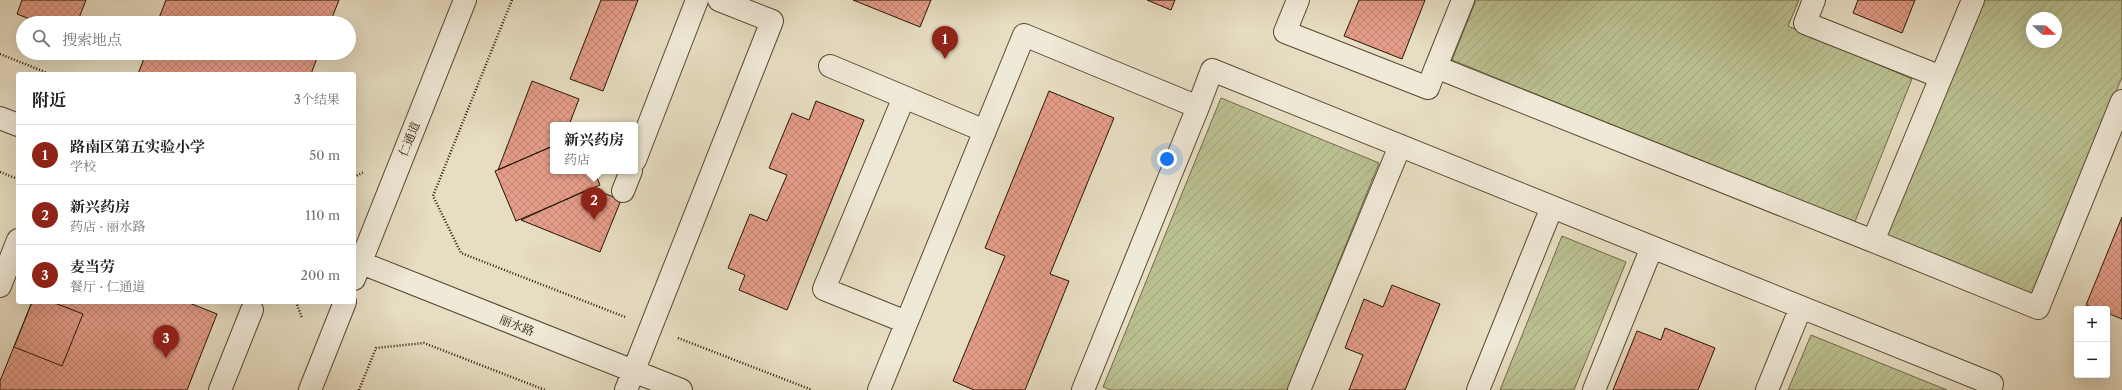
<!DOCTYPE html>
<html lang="zh">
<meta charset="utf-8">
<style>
:root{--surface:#fff;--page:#f2f2f2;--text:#202124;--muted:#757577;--line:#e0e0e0;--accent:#8f2418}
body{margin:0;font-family:"Libre Caslon Text","Noto Serif SC",serif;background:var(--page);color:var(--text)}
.controls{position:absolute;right:12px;bottom:12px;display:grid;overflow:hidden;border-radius:4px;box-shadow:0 4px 16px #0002}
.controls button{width:36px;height:36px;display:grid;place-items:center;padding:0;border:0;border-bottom:1px solid var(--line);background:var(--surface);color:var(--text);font:20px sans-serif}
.compass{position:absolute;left:2026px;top:12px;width:36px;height:36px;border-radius:50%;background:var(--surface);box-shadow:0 4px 16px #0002;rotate:112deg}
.you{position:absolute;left:1167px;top:159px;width:14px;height:14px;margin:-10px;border:3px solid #fff;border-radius:50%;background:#1a73e8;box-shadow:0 0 0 6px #1a73e833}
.badge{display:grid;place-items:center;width:26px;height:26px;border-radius:50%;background:var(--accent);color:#fff;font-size:13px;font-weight:700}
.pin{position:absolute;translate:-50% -33px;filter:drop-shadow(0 1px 2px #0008)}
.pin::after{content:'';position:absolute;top:21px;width:14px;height:12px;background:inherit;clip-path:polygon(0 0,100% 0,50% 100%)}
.popup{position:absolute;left:550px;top:122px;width:88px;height:52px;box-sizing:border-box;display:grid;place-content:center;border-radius:4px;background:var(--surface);filter:drop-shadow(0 1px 3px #0005);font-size:13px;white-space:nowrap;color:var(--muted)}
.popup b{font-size:15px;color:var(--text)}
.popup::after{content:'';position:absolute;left:50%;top:100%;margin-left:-8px;border:8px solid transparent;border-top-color:var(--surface)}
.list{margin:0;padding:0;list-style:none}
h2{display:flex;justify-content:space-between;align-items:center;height:52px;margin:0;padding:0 16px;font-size:17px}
h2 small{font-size:13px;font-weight:400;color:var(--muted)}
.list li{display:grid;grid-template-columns:26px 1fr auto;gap:12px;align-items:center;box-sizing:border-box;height:60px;padding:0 16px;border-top:1px solid var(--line)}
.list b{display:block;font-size:15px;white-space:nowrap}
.list p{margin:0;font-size:13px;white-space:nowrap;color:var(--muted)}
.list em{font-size:13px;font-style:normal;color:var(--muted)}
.icon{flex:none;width:22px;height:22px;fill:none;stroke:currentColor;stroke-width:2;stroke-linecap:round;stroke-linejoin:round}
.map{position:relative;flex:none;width:2122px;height:390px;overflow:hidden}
.search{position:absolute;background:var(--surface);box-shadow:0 4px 16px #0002;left:16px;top:16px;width:340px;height:44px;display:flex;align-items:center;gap:10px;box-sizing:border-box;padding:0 14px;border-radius:22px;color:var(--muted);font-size:15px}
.panel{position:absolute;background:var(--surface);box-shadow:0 4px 16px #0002;left:16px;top:72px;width:340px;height:232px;border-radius:4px}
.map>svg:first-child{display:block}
</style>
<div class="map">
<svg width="2122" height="390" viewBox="0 0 2122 390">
<defs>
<pattern id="garden-furrows" width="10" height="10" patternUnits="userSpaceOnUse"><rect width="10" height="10" fill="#babf90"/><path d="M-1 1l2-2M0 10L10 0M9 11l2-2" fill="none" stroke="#a0a37a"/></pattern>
<pattern id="building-cross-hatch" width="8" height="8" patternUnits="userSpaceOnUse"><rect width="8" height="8" fill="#e49d89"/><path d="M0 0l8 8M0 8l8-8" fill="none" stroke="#c48674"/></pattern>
</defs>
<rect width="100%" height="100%" fill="#e7ddc2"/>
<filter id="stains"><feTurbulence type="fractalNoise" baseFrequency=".005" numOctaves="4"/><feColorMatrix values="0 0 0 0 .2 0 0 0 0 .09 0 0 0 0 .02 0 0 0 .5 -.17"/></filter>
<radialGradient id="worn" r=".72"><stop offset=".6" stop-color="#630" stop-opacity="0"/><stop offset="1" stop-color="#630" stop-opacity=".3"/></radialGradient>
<path fill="url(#garden-furrows)" stroke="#716a48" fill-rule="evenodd" d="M1476 0H1799L1788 26 1912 79 1854 224 1452 60Z
M1980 0H2122V77L2033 297 1884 237ZM2032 18H2056V42H2032Z
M1221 98 1379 163 1287 390H1111L1103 387Z
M1562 236 1626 262 1574 390H1500Z
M1811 335 1947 390H1788Z"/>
<path fill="url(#building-cross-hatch)" stroke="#281600" d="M22 0H86L77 23H40L17 14Z
M166 0H339L330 23H157Z
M601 0H638L603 91 570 79Z
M853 0H931L920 27Z
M1147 0H1175L1171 10Z
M1359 0H1425L1402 59 1344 36Z
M1858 0H1915L1902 33 1853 13Z
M146 53H319L311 74H138Z
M532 81 579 99 569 125H553V146L498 170Z
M1049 91 1114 118 1050 274 1069 281 1025 390H974L953 381 1005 256 985 248Z
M816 101 864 120 787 310 739 290 745 275 728 268 750 214 767 221 787 175 769 168 792 113 809 120Z
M553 146V171H594L600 185 516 221 495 171Z
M591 188 621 200 600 252 521 220Z
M2122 217V319L2107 313V309H2097L2086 305Z
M1392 285 1440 304 1405 390H1349L1363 355 1345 348 1364 299 1383 307Z
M32 302H187L217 314 187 390H0V381Z
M32 302H52L83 314 62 366 14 347Z
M1665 328 1715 348 1698 390H1613L1637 331 1661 340Z"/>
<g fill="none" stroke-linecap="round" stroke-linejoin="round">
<defs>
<path id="minor" d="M1298 0 1285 32 1428 88 1436 67
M1463 0 1436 67 1873 241
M1814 0 1805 23 1941 77
M1973 0 1873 241 2038 308 2122 101
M830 66 985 131
M904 97 824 289 906 322
M0 118 18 125
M635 160 697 0
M623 191 631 171
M354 260 681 390
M354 279 465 0
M0 286 18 240
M220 390 252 310
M310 390 345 302
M626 390 772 21 719 0
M879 390 1024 35 1198 107 1212 70 1992 384 1990 390
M1083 390 1198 107
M1299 390 1400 146
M1478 390 1552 207
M1594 390 1652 247
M1767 390 1801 307"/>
</defs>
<use href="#minor" stroke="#584830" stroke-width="24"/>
<path stroke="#281600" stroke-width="2.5" stroke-dasharray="1 2" stroke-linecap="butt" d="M512 0 433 196 461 253 625 317
M0 54 50 74
M0 172 18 179
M354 177 364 172
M296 302 302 318
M678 338 812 390
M359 390 376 348 424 343 545 390"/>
<use href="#minor" stroke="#efe9d7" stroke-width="22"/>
</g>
<g text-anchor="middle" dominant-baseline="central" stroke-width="3" stroke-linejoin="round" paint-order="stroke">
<g font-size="12" fill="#281600" stroke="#efe9d7">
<text transform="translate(409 139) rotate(-68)">仁通道</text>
<text transform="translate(517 325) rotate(22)">丽水路</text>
</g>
</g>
<rect width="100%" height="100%" filter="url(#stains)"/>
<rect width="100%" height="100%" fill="url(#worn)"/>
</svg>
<div class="controls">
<button>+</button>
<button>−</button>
</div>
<svg class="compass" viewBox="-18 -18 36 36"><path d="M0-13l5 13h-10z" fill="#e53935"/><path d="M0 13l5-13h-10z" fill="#757577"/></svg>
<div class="you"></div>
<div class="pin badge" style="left:945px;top:59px">1</div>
<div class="pin badge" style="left:594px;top:220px">2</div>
<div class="popup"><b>新兴药房</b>药店</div>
<div class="pin badge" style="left:166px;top:358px">3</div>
<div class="search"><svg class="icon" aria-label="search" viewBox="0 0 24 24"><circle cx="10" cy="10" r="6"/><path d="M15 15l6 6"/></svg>搜索地点</div>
<section class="panel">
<h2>附近<small>3个结果</small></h2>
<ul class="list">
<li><span class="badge">1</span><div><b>路南区第五实验小学</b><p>学校</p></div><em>50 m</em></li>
<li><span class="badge">2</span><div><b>新兴药房</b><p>药店 · 丽水路</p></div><em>110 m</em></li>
<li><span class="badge">3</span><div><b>麦当劳</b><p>餐厅 · 仁通道</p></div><em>200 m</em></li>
</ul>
</section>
</div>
